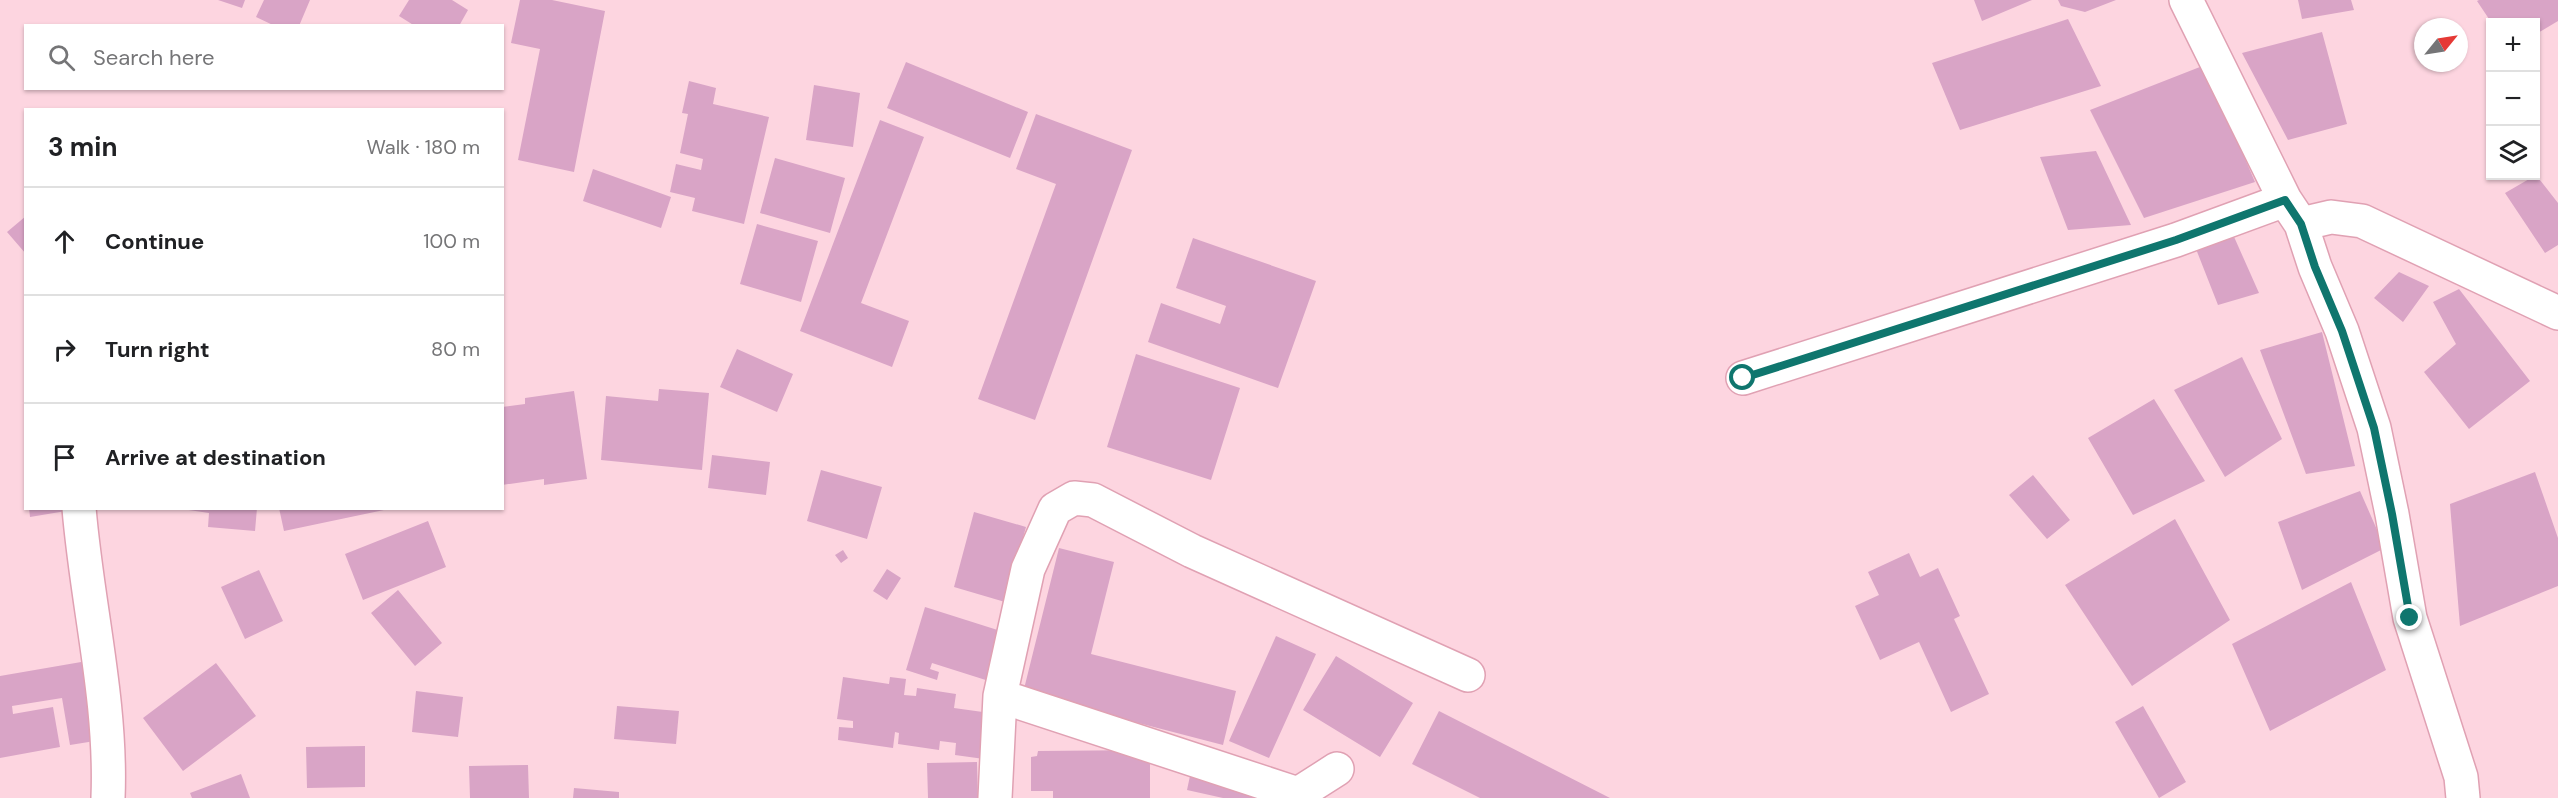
<!DOCTYPE html>
<meta charset="utf-8">
<style>
:root{--surface:#fff;--page:#f6f6f6;--text:#202124;--muted:#757577;--line:#e0e0e0}
body{margin:0;font-family:"DM Sans",sans-serif;background:var(--page);color:var(--text)}
.controls{position:absolute;right:18px;top:18px;display:grid;overflow:hidden;border-radius:0px;box-shadow:0 2px 4px #0004}
.controls button{width:54px;height:54px;display:grid;place-items:center;padding:0;border:0;border-bottom:2px solid var(--line);background:var(--surface);color:var(--text);font:30px sans-serif}
.compass{position:absolute;left:2414px;top:18px;width:54px;height:54px;border-radius:50%;background:var(--surface);box-shadow:0 2px 4px #0004;rotate:60deg}
.stop{position:absolute;width:18px;height:18px;margin:-14px;border:4px solid #0f766e;border-radius:50%;background:#fff}
.stop.end{background:#0f766e;border-color:#fff;box-shadow:0 2px 6px #0008}
.list{margin:0;padding:0;list-style:none}
h2{display:flex;justify-content:space-between;align-items:center;height:78px;margin:0;padding:0 24px;font-size:26px}
h2 small{font-size:20px;font-weight:400;color:var(--muted)}
.list li{display:grid;grid-template-columns:39px 1fr auto;gap:18px;align-items:center;box-sizing:border-box;height:108px;padding:0 24px;border-top:2px solid var(--line)}
.list b{display:block;font-size:22px;white-space:nowrap}
.list em{font-size:20px;font-style:normal;color:var(--muted)}
.icon{flex:none;width:33px;height:33px;fill:none;stroke:currentColor;stroke-width:2;stroke-linecap:round;stroke-linejoin:round}
.map{position:relative;flex:none;width:2558px;height:798px;overflow:hidden}
.search{position:absolute;background:var(--surface);box-shadow:0 2px 4px #0004;left:24px;top:24px;width:480px;height:66px;display:flex;align-items:center;gap:15px;box-sizing:border-box;padding:0 21px;border-radius:0px;color:var(--muted);font-size:22px}
.panel{position:absolute;background:var(--surface);box-shadow:0 2px 4px #0004;left:24px;top:108px;width:480px;height:402px;border-radius:0px}
.map>svg:first-child{display:block}
</style>
<div class="map">
<svg width="2558" height="798" viewBox="0 0 2558 798">
<rect width="100%" height="100%" fill="#fdd5e0"/>
<path fill="#d9a4c6" d="M218 0H245L242 8Z
M264 0H310L299 26H275L256 17Z
M409 0H452L468 10 459 26H415L399 16Z
M520 0H552L605 11 574 172 518 160 540 49 511 43Z
M1974 0H2032L1982 21Z
M2058 0H2116L2085 12 2061 6Z
M2298 0H2351L2354 10 2302 19Z
M2479 0H2558V21L2536 34V22H2491L2477 1Z
M2068 19 2101 86 1960 130 1932 63Z
M2322 32 2347 124 2288 140 2242 53Z
M906 62 1028 112 1010 158 887 108Z
M2205 65 2255 182 2144 218 2090 110Z
M689 81 716 88 713 104 769 117 744 224 692 211 695 198 670 192 676 164 701 170 703 159 680 153 688 114 682 113Z
M814 85 860 93 853 147 806 140Z
M1036 114 1132 150 1035 420 978 399 1056 184 1016 169Z
M880 120 924 137 861 303 909 321 892 367 800 331Z
M2096 151 2131 225 2068 230 2040 157Z
M775 158 845 178 830 233 760 213Z
M593 169 671 197 661 228 583 201Z
M2536 175 2558 203V245L2545 253 2505 193Z
M26 216V254L7 232Z
M757 224 818 241 801 302 740 284Z
M2231 230 2259 293 2218 305 2196 249Z
M1193 238 1316 281 1278 388 1148 342 1161 303 1220 324 1226 306 1176 288Z
M2399 272 2429 286 2403 322 2374 298Z
M2459 289 2530 381 2469 429 2424 372 2456 344 2433 302Z
M2322 332 2355 466 2306 474 2260 350Z
M737 349 793 374 777 412 720 387Z
M1136 354 1240 388 1211 480 1107 447Z
M2242 357 2282 439 2225 477 2174 390Z
M659 389 709 393 702 470 601 460 606 396 658 401Z
M574 391 587 479 544 485V479L502 485V407L525 404V398Z
M2154 399 2205 481 2133 515 2088 438Z
M712 455 770 462 766 495 708 488Z
M821 470 882 487 867 539 807 521Z
M2535 472 2558 538V586L2460 626 2450 504Z
M2033 475 2070 520 2047 539 2009 495Z
M2360 491 2385 548 2302 590 2278 522Z
M29 508H66V511L30 517Z
M175 508H257L255 531 208 527 209 513Z
M279 508H384V510L284 531Z
M974 512 1026 527 1005 602 954 587Z
M2175 519 2230 620 2132 686 2065 585Z
M428 521 446 567 363 600 345 554Z
M1059 548 1114 562 1091 654 1236 691 1223 745 1023 693Z
M843 550 848 558 841 563 835 555Z
M1909 553 1920 577 1938 568 1960 616 1954 619 1989 694 1951 712 1919 642 1880 660 1855 606 1879 595 1868 572Z
M887 569 901 578 887 600 873 591Z
M259 570 283 621 245 639 221 587Z
M2351 582 2386 670 2270 731 2232 644Z
M398 590 442 643 415 666 371 613Z
M925 607 1007 633 992 682 932 663 930 669 939 672 937 680 906 670Z
M1276 636 1316 654 1269 758 1229 741Z
M1336 656 1413 703 1380 757 1303 710Z
M87 661 101 740 70 745 62 698 12 706 13 714 53 707 60 747 0 758V676Z
M216 663 256 716 183 771 143 718Z
M843 677 889 684 890 677 906 679 904 695 916 696 917 688 956 694 954 708 990 713 984 759 955 755 956 743 940 741 939 750 898 744 899 733 895 732 893 748 838 740 839 727 853 728V721L837 719Z
M416 691 463 697 458 737 412 732Z
M617 706 679 711 676 744 614 739Z
M2143 706 2186 782 2159 798 2115 722Z
M1439 711 1610 798H1480L1412 764Z
M365 746V787L307 788 306 747Z
M1150 750V798H1053V791H1031V757L1037 756 1038 751Z
M1194 757 1258 772 1253 798H1223L1187 790Z
M977 762 978 798H928L927 763Z
M528 765 529 798H470L469 766Z
M241 774 250 798H192L190 793Z
M574 788 619 792V798H573Z"/>
<g fill="none" stroke-linecap="round" stroke-linejoin="round">
<defs>
<path id="street" d="M2186 0 2285 200 2301 224 2315 267 2342 331 2374 428 2392 514 2410 618 2461 777 2463 798
M2301 224 2331 217 2362 221 2558 313
M1743 378 2176 240 2285 200
M79 508C87 605 112 701 108 798
M1000 696 1298 794 1337 769
M995 798 1000 696 1028 569 1055 509 1074 498 1093 500 1192 551 1468 675"/>
</defs>
<use href="#street" stroke="#e0a1b3" stroke-width="36"/>
<use href="#street" stroke="#fff" stroke-width="33"/>
</g>
<g fill="none" stroke-linecap="round" stroke-linejoin="round">
<path stroke="#0f766e" stroke-width="8" d="M1743 378 2176 240 2285 200 2301 224 2315 267 2342 331 2374 428 2392 514 2410 618"/>
</g>
</svg>
<div class="controls">
<button>+</button>
<button>−</button>
<button><svg class="icon" aria-label="layers" viewBox="0 0 24 24"><path d="M12 4l9 5-9 5-9-5zM3 14l9 5 9-5"/></svg></button>
</div>
<svg class="compass" viewBox="-18 -18 36 36"><path d="M0-13l5 13h-10z" fill="#e53935"/><path d="M0 13l5-13h-10z" fill="#757577"/></svg>
<div class="stop" style="left:1743px;top:378px"></div>
<div class="stop end" style="left:2410px;top:618px"></div>
<div class="search"><svg class="icon" aria-label="search" viewBox="0 0 24 24"><circle cx="10" cy="10" r="6"/><path d="M15 15l6 6"/></svg>Search here</div>
<section class="panel">
<h2>3 min<small>Walk · 180 m</small></h2>
<ul class="list">
<li><svg class="icon" aria-label="ahead" viewBox="0 0 24 24"><path d="M12 20V5M6 11l6-6 6 6"/></svg><div><b>Continue</b></div><em>100 m</em></li>
<li><svg class="icon" aria-label="right" viewBox="0 0 24 24"><path d="M7 20v-9h11M14 6l5 5-5 5"/></svg><div><b>Turn right</b></div><em>80 m</em></li>
<li><svg class="icon" aria-label="arrive" viewBox="0 0 24 24"><path d="M6 21V4h12l-3 4 3 4H6"/></svg><div><b>Arrive at destination</b></div></li>
</ul>
</section>
</div>
